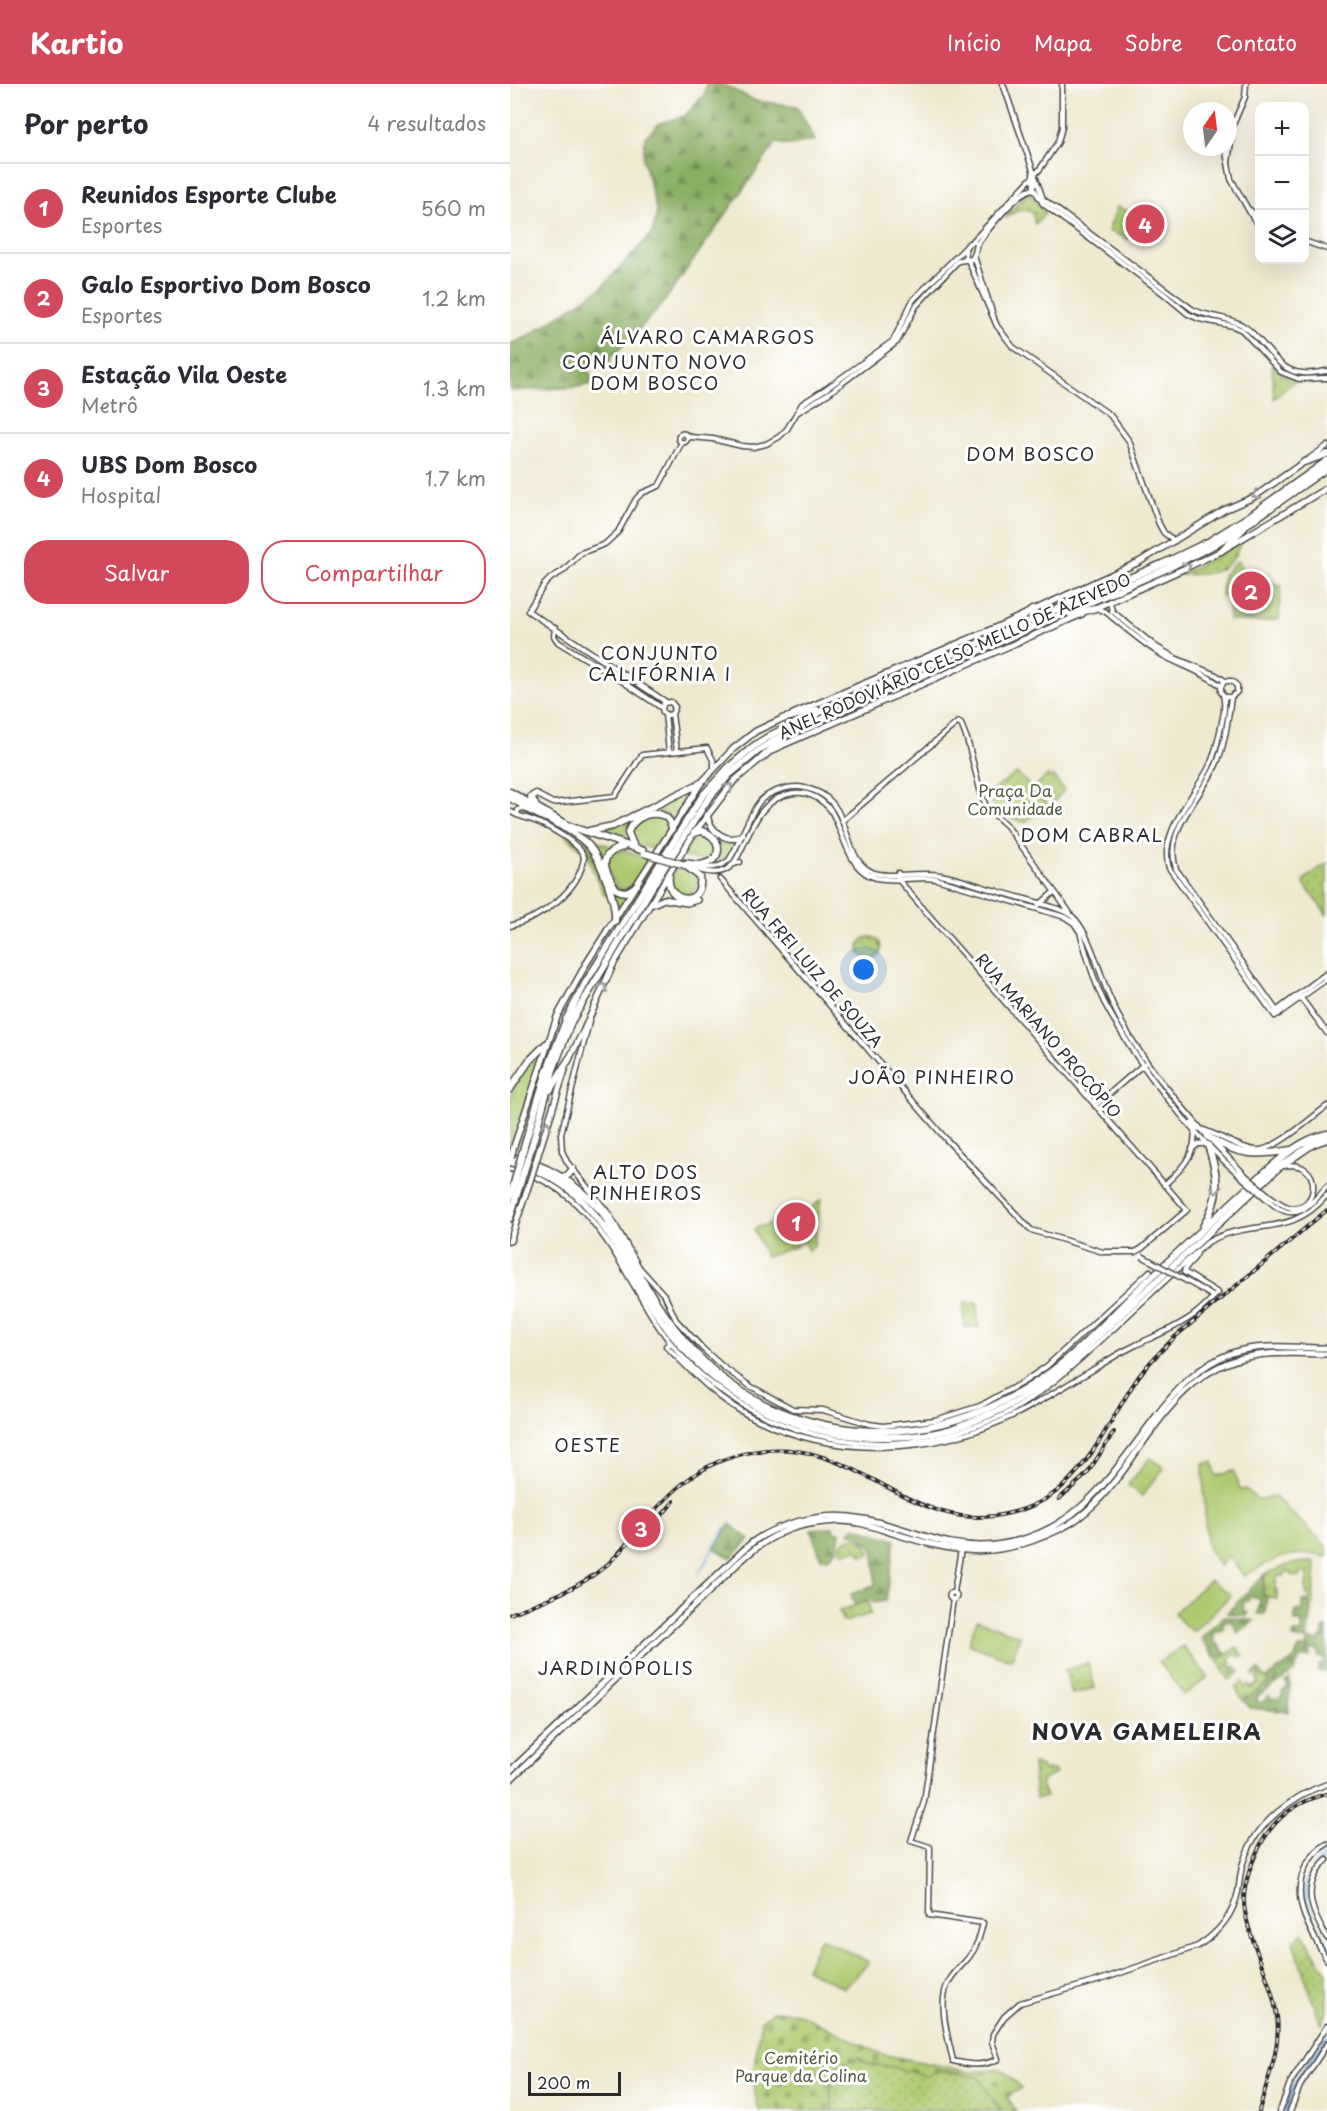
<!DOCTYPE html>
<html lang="pt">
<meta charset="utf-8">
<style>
:root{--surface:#fff;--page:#f7f7f7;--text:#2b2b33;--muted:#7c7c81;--line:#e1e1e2;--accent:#d1495b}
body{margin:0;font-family:"Playpen Sans",sans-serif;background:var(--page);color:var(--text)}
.controls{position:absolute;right:18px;top:18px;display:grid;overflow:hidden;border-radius:12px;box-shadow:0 6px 24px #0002}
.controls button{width:54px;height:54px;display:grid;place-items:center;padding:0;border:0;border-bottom:2px solid var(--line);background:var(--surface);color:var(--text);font:30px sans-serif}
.compass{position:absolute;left:673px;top:18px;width:54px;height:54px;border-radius:50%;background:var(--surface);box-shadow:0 6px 24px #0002;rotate:14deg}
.scale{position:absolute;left:18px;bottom:15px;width:93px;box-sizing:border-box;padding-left:6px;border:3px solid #2b2b2b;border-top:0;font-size:16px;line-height:21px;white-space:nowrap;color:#2b2b2b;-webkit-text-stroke:4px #fff;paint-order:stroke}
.you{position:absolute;left:354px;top:886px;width:21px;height:21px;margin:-15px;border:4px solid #fff;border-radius:50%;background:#1a73e8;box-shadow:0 0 0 9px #1a73e833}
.badge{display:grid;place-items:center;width:39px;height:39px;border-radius:50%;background:var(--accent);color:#fff;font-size:20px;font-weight:700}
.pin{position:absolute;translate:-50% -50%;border:3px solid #fff;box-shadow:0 2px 6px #0006}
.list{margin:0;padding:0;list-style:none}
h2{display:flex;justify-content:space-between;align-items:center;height:78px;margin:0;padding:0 24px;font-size:26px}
h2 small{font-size:20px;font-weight:400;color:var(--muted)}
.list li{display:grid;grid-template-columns:39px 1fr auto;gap:18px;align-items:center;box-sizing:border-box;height:90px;padding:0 24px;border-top:2px solid var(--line)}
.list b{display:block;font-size:22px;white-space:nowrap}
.list p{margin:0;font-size:20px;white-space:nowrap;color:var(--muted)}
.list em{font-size:20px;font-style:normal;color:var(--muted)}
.actions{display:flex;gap:12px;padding:18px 24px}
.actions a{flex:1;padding:14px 0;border:2px solid var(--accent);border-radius:24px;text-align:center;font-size:21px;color:var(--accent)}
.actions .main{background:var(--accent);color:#fff}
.icon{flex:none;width:33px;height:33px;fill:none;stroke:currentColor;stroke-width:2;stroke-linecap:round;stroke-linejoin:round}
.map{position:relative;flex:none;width:817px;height:2027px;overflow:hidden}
header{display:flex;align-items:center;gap:36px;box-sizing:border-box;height:84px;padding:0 30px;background:var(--accent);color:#fff}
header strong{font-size:28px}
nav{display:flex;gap:33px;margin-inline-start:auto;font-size:21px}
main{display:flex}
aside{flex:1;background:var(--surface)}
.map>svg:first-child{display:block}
</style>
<header>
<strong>Kartio</strong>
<nav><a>Início</a><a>Mapa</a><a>Sobre</a><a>Contato</a></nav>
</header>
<main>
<aside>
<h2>Por perto<small>4 resultados</small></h2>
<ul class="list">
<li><span class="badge">1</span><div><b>Reunidos Esporte Clube</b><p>Esportes</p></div><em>560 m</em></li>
<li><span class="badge">2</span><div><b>Galo Esportivo Dom Bosco</b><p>Esportes</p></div><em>1.2 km</em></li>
<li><span class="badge">3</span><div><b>Estação Vila Oeste</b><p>Metrô</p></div><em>1.3 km</em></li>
<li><span class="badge">4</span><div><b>UBS Dom Bosco</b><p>Hospital</p></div><em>1.7 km</em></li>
</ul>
<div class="actions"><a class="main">Salvar</a><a>Compartilhar</a></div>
</aside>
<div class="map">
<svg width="817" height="2027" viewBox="0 0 817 2027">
<defs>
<pattern id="forest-firs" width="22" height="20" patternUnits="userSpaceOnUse" patternTransform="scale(1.5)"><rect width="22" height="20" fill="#8aae63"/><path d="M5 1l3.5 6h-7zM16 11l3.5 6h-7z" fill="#718e52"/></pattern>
<pattern id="cemetery-stones" width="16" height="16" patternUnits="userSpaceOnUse" patternTransform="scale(1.5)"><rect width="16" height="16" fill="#aeca71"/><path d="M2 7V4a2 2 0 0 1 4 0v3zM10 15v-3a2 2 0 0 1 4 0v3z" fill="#8ea45d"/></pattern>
<pattern id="park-dots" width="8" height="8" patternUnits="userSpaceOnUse" patternTransform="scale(1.5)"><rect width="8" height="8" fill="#aeca71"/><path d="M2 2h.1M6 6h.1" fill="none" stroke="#8ea45d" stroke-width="1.8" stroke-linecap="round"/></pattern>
</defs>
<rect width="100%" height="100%" fill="#fff"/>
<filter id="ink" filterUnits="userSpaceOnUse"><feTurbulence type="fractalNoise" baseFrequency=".0167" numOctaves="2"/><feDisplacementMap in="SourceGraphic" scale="12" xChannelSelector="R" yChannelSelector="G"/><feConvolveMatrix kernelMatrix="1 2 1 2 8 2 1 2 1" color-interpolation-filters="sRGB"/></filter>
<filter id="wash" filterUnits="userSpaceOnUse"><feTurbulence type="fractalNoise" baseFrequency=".008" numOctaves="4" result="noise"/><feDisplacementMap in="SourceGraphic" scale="24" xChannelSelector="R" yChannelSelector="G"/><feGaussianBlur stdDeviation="1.35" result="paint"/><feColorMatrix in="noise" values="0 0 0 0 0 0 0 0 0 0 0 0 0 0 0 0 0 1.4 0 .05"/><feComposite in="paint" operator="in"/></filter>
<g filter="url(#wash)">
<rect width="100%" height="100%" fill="#efe9d0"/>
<path fill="#aeca71" stroke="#6c7a4e" stroke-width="1.5" d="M607 123 628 131 619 155 598 147Z
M727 477 734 487 771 502 769 535 749 538 719 536V515L711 511 713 491Z
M182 706 164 738 154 729 124 734 116 743 117 756 87 747Z
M146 731 156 735 160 745 146 766 125 760 121 747 127 738Z
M195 737C202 749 213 758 227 757 223 769 215 781 202 780 218 767 208 749 190 744Z
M56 749C84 763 88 786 99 812L94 811 76 769 55 751Z
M192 751 197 752 205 759 204 771 194 777 172 772 184 753Z
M73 752 103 763C84 775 98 810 119 811L108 827 103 813Z
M113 766 141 775 121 805H108L96 782 97 772Z
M166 783 185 789 189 799 183 809 174 812 165 808 160 796Z
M33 964 6 1057 0 1064C0 1049 0 1031 0 1016 3 997 21 978 33 964Z
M311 1115 304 1162 298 1167 294 1157 287 1160V1162L256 1173 244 1145 282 1132V1129L297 1128Z
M640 1374 654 1384 632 1412 618 1401Z
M703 1378 706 1392 724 1387 730 1406 736 1405C747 1418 748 1416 765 1413L817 1463V1473C785 1464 760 1476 734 1492L719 1472 709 1482 697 1463 696 1452 693 1380Z
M700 1496 721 1511 684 1547 676 1543 664 1529Z
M467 1536 510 1552 501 1576 458 1560Z
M673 1562 698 1593 674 1611 649 1578Z
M310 1854 359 1878 334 1904 296 1885Z"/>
<path fill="url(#forest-firs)" stroke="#5a6c47" stroke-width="1.5" d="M196 0H212L246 17 287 22 305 56 280 61 266 59 151 222 104 271 101 270 100 281 95 283 85 277 79 287 82 297 80 300 69 303 0 307V260L17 253 91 204 142 149 147 129 133 74 135 53 150 39 175 32 195 9Z
M220 1440 240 1455 221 1474 204 1464Z
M323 1443V1447L330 1448 328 1465 318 1475 311 1474 301 1446Z
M345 1443 385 1456 376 1517 363 1519 362 1516 345 1521 341 1510 365 1501C364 1473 370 1458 339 1448Z
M754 1491 753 1511 757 1512 755 1530H748L750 1515 739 1513 738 1517H734L733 1527 738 1528 737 1532 717 1529Z
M792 1517H798L799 1524 802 1527 797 1556 808 1557 812 1552 814 1544H817V1588L808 1587V1581L814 1580 813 1573H808V1566H800V1573L790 1574 784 1588 746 1614 750 1620 759 1612 762 1616 765 1614 767 1616 773 1611 772 1608 778 1603 776 1598 780 1595 779 1628 740 1624 733 1616 758 1599 756 1595 784 1575 789 1564H796L797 1556 783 1554 784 1549H791L792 1538H785V1527H792Z
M714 1532 744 1537 728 1549 722 1537 714 1538 712 1542 714 1545 702 1551 705 1556 703 1558 704 1561 707 1559 715 1569 705 1574 691 1554Z"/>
<path fill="url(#cemetery-stones)" stroke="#6c7a4e" stroke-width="1.5" d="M263 1927 288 1929 371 1970 462 1988 491 1985 511 2004 497 2013 506 2027H249L242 1996 251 1937Z"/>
<path fill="url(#park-dots)" stroke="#6c7a4e" stroke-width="1.5" d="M519 109 535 129 525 140 523 129C512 122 504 128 495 135L508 118Z
M762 281 775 292 786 296 764 315Z
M730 459C721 492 693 492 665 490L682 485Z
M507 689 538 721 515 738C498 735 484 728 476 711Z
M538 691 541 694 543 692 554 706 543 719 525 702Z
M817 779V831L794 800 795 795Z
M349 864a11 11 0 1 1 22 0a11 11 0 1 1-22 0Z
M454 1219H468V1243H454Z
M341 1454C354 1454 356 1459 360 1470L352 1472 348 1466 332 1468 331 1464 333 1457Z
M804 1478 806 1483 802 1527 799 1524V1512L796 1509 797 1489H790V1493L782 1492V1489L775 1488 774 1492H767L765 1506H767V1515L753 1511 755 1492 757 1489 783 1479Z
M358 1517 361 1530 333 1538 329 1527Z
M727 1563 734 1573 732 1571 729 1573 726 1570 719 1575 722 1579 719 1582 721 1584 725 1582 727 1583 720 1588 721 1590 728 1586 730 1588 719 1596 707 1576Z
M578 1579 585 1604 562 1610 555 1586Z
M749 1586 759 1599 733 1616 725 1604 733 1597 735 1603 739 1601 741 1604 749 1599 747 1595 750 1592 748 1589 744 1592 743 1590Z
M523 1680 532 1683V1686H544L546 1690 535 1695 531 1699 536 1713 526 1714Z
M792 1849 817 1889V1928L811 1941 783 1858Z
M348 1974 359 1980 382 1983 417 1992 430 1986 468 1993 491 2027H323L320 2004 330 1980Z"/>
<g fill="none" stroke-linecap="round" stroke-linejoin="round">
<path stroke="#6da5dc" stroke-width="1.5" d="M189 1489 216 1443"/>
<path stroke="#6da5dc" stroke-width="5" d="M817 1769C783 1804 795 1825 817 1863
M776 2027C779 2000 802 1976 817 1954"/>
</g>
</g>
<g filter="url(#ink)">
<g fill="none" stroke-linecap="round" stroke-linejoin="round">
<defs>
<path id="secondary" d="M493 0 533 115 682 225C698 234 716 232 732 241 754 253 765 288 793 289 801 290 809 288 817 287
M718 52 735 13 736 0
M715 63 721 95 743 134 750 141
M718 78 723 44
M523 90 524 105 533 120 654 210 678 230 689 235 723 242 732 246 771 288 789 295 817 294
M740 126 750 136
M463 157 530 85 548 58 552 43V0
M794 157 817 165
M467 160C478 146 507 107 524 105
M464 172 484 234
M456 175 455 164 459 159 464 158
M458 176 487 242 503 263 600 331 619 357 649 440 654 449 665 457
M288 328 319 309 387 258 406 222 448 177 462 175 465 169 467 160
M168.5 354a4.5 4.5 0 1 1 9 0a4.5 4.5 0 1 1-9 0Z
M177 351 181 353 203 355 232 362 243 363 256 360 269 353 277 345 292 320 317 304 383 257 403 216 455 164
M800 374 817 362
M600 518 602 527 645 562 665 574 706 591 715 597
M586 524 596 528C614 543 632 559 652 571 672 582 694 588 711 602
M45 544 44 552 48 558 106 593 152 624
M715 597H722L727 602V608L721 613
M715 597 711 602V608L715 613H721
M713 611C716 622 713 632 711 643 708 657 705 671 699 683 684 713 648 750 659 784L765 932 817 895
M721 613C718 635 715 661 706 681 691 714 653 746 666 785L769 930
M156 618 18 527 34 501 41 494 53 487 71 469 95 460 108 448 126 415 132 409 149 402 172 358
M155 630 159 668
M162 630 158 631 153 629 152 624 154 619 161 618 165 623 162 630 167 667
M26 710 43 719 105 712 132 671 197 664 204 678V684
M0 727C6 732 14 733 22 736 36 741 70 759 74 773 70 807 31 834 0 842
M7 731 8 726 12 724 35 735
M332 737 448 638 451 640 457 655 472 713 477 724 497 742 560 829
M222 781 230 778
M188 782C201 785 209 784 219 776 230 760 239 729 251 716 260 708 277 702 289 703 348 710 327 773 362 788 378 795 410 787 430 791 449 794 468 802 487 807 509 814 534 819 556 828 577 837 590 891 599 912 621 965 661 1010 698 1053
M180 783C192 787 208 793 220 783 225 779 229 770 232 764 244 738 253 714 283 709 298 707 311 715 320 725 336 750 337 793 374 795 392 797 409 792 426 795L555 833 564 839 570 848C577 871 583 896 594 918 628 982 679 1048 734 1095
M210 795 435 1054 521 1146 593 1168H625L631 1165 677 1126 410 821 388 795V789
M529 821 544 808
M791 914 817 949
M766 927 817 889
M79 938 51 1050 52 1067 57 1078 99 1130 129 1183 155 1212 166 1236 192 1264 213 1283 240 1302 283 1325 313 1326 359 1340 373 1342 425 1336 470 1322 515 1297 537 1282 640 1187
M585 1022 634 980
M682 1039 687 1044C707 1049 725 1063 745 1066 763 1069 802 1033 817 1022
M703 1058 736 1092
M682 1065 688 1060H696
M0 1085C78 1100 107 1177 145 1237 211 1340 346 1385 460 1344 475 1339 492 1333 506 1324 541 1303 570 1275 601 1247 633 1217 665 1187 698 1158 742 1133 779 1156 817 1111
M654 1101C670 1087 688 1069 684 1046
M761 1113C767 1117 774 1123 782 1124 809 1126 814 1075 774 1082
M758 1116C784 1141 798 1124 817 1102
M691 1205 704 1213
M161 1259 156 1262C181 1287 208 1316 240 1332 323 1375 423 1372 506 1330 532 1317 556 1301 581 1287 595 1278 609 1269 624 1262 644 1252 667 1244 685 1230 693 1224 700 1216 708 1209L674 1188C675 1180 685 1177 687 1169
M444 1508 451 1465
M439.5 1512a3.5 3.5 0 1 1 7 0a3.5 3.5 0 1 1-7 0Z
M443 1515 414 1718 401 1757 420 1763 419 1831 473 1839C470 1852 467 1863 459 1873 450 1884 438 1893 435 1908 430 1927 439 1958 443 1977 460 1981 472 1983 488 1975L482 1958 483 1950 494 1933 510 1919 587 1897 688 1862C708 1849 723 1832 728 1808 730 1797 730 1786 734 1776 746 1739 782 1712 817 1700
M817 1760C809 1764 802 1772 797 1780 778 1813 800 1846 817 1876
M817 1776C790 1801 801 1827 817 1854
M770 2027 780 1999 817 1942
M780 2027 790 2002 817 1960"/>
<path id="primary" d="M583 525 680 482 711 467 817 404
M283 630 487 543 629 478 714 426 744 413 794 378
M262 667 273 661 572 530
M197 731C200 747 217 761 233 751
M143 820 154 815 177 819 187 816
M58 977 73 948 103 881 184 749 224 697 254 672
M4 1062 47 933 76 880 191 699 223 665 246 647 274 634
M30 1064 55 986
M0 1157 19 1100
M0 1687 238 1462C251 1450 269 1443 286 1438 308 1432 331 1430 353 1435 400 1443 436 1467 486 1461 566 1451 599 1394 644 1335 664 1308 688 1281 722 1269 751 1259 787 1264 817 1264
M0 1696C62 1637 123 1578 186 1520 210 1498 236 1467 265 1452 284 1441 306 1438 327 1437 347 1436 367 1444 386 1450 450 1470 487 1476 550 1445 577 1432 597 1408 615 1384 649 1337 680 1282 742 1272 766 1267 793 1270 817 1270"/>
<path id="highway" d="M794 378 817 370
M711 467 734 444
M561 531 585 524
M499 544 522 526
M272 635 307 626
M252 674 274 654
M0 708 59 742 134 767
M0 714 59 746
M25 720 21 713 26 710
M57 745C65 750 73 755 79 762 91 776 107 819 105 837
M79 747 103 742 191 699
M113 763C86 770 94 786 106 805 115 810 119 808 127 801
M124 763 118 749C122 730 158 719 162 745
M175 779C181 780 188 782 194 780 215 775 211 751 191 747L184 749
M159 791C155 820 194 824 190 793L175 781
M0 1005 19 977 36 960
M40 1006 59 975
M698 1053C729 1072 746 1072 781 1066
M15 1059 37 987 56 936 76 898 184 725 193 711 219 683 244 662 261 651 325 621 652 480 698 458 738 433 817 377
M22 1061 43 986 61 938 147 795 198 715 219 691 248 667 265 656 287 646 656 485 702 462 742 437 817 384
M0 1073C37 1080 67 1100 92 1128 124 1180 152 1238 197 1281 233 1315 276 1334 325 1343 402 1357 480 1334 542 1287 574 1263 602 1231 631 1203 671 1165 713 1127 754 1089 773 1072 791 1056 817 1050
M0 1078C89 1098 105 1171 151 1236 204 1312 285 1355 378 1353 399 1353 421 1351 441 1345 462 1338 484 1330 504 1319 518 1311 532 1301 545 1292L768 1084 803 1060 817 1055
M52 1093 58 1091 63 1085
M0 1113 5 1096
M0 1134 11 1097
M693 1143C711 1112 709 1094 698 1061"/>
</defs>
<use href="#secondary" stroke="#484844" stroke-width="7"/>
<use href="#primary" stroke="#484844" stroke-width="8"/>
<use href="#highway" stroke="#484844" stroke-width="9"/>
<use href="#secondary" stroke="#fff" stroke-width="4"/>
<use href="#primary" stroke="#fff" stroke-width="5"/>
<use href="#highway" stroke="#fff" stroke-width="6"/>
<defs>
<path id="rail" d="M549 1415 577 1390 604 1348
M137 1449 164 1417
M0 1530C32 1517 66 1506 93 1484 105 1475 114 1463 124 1451 152 1417 181 1384 225 1372 252 1364 279 1363 306 1371 375 1390 421 1449 500 1429 518 1425 537 1416 552 1403 586 1373 604 1328 629 1292 640 1277 653 1265 666 1252L817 1126
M749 2027C757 1995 771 1966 767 1933 762 1896 741 1863 735 1827 732 1812 736 1797 741 1782 755 1744 776 1720 817 1710"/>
</defs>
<use href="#rail" stroke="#2b2b2b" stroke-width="4"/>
<use href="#rail" stroke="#fff" stroke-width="1.5" stroke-dasharray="4.5" stroke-linecap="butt"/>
<defs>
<path id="secondary-bridge" d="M736 1092 761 1113
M734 1095 758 1116
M632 1172 691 1205"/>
<path id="primary-bridge" d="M1 1074 4 1062
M19 1100 30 1064"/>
<path id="highway-bridge" d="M134 769 175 781
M5 1096 15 1059
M11 1097 22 1061"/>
</defs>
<use href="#secondary-bridge" stroke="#484844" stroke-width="7" stroke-linecap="butt"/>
<use href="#primary-bridge" stroke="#484844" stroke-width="8" stroke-linecap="butt"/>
<use href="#highway-bridge" stroke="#484844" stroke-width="9" stroke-linecap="butt"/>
<use href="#secondary-bridge" stroke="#fff" stroke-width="4"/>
<use href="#primary-bridge" stroke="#fff" stroke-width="5"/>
<use href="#highway-bridge" stroke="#fff" stroke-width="6"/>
</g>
<defs><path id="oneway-chevron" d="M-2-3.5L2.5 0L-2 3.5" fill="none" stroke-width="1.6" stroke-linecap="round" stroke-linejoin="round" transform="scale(1.5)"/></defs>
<g stroke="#a0a0a0">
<use href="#oneway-chevron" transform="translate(746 411) rotate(151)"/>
<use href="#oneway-chevron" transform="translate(677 483) rotate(-24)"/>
<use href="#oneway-chevron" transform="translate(219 703) rotate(-48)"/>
<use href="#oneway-chevron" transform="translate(93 903) rotate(-67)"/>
<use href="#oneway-chevron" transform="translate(37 1041) rotate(-74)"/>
<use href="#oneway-chevron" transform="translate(706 1106) rotate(96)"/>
</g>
</g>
<g text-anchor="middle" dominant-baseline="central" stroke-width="6" stroke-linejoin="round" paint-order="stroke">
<g font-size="16" fill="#2b2b2b" stroke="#fff">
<text transform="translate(444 571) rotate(-24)">ANEL RODOVIÁRIO CELSO MELLO DE AZEVEDO</text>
<text transform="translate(303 883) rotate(49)">RUA FREI LUIZ DE SOUZA</text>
<text transform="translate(539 951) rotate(49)">RUA MARIANO PROCÓPIO</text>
</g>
<g font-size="16" fill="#525b40" stroke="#fff">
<text x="505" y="706">Praça Da<tspan x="505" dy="18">Comunidade</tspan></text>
<text x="291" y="1973">Cemitério<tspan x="291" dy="18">Parque da Colina</tspan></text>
</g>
<g font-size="18" letter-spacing="1.5" fill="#2b2b2b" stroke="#fff">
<text x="198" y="252">ÁLVARO CAMARGOS</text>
<text x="145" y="277">CONJUNTO NOVO<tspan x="145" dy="21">DOM BOSCO</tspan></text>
<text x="521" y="369">DOM BOSCO</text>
<text x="150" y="568">CONJUNTO<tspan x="150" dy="21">CALIFÓRNIA I</tspan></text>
<text x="582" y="750">DOM CABRAL</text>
<text x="422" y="992">JOÃO PINHEIRO</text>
<text x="136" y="1087">ALTO DOS<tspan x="136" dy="21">PINHEIROS</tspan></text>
<text x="78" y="1360">OESTE</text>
<text x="106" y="1583">JARDINÓPOLIS</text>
</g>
<g font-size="22" font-weight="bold" letter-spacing="1.5" fill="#2b2b2b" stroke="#fff">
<text x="637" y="1646">NOVA GAMELEIRA</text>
</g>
</g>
</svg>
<div class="controls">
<button>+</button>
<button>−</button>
<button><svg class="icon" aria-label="layers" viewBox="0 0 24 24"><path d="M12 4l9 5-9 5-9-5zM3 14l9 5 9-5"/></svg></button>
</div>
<svg class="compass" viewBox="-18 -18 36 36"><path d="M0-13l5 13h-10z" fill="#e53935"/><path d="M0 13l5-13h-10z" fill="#7c7c81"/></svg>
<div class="scale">200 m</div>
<div class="you"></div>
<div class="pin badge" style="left:286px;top:1138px">1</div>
<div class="pin badge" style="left:741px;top:507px">2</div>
<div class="pin badge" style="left:131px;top:1444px">3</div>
<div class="pin badge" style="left:635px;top:140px">4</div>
</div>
</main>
